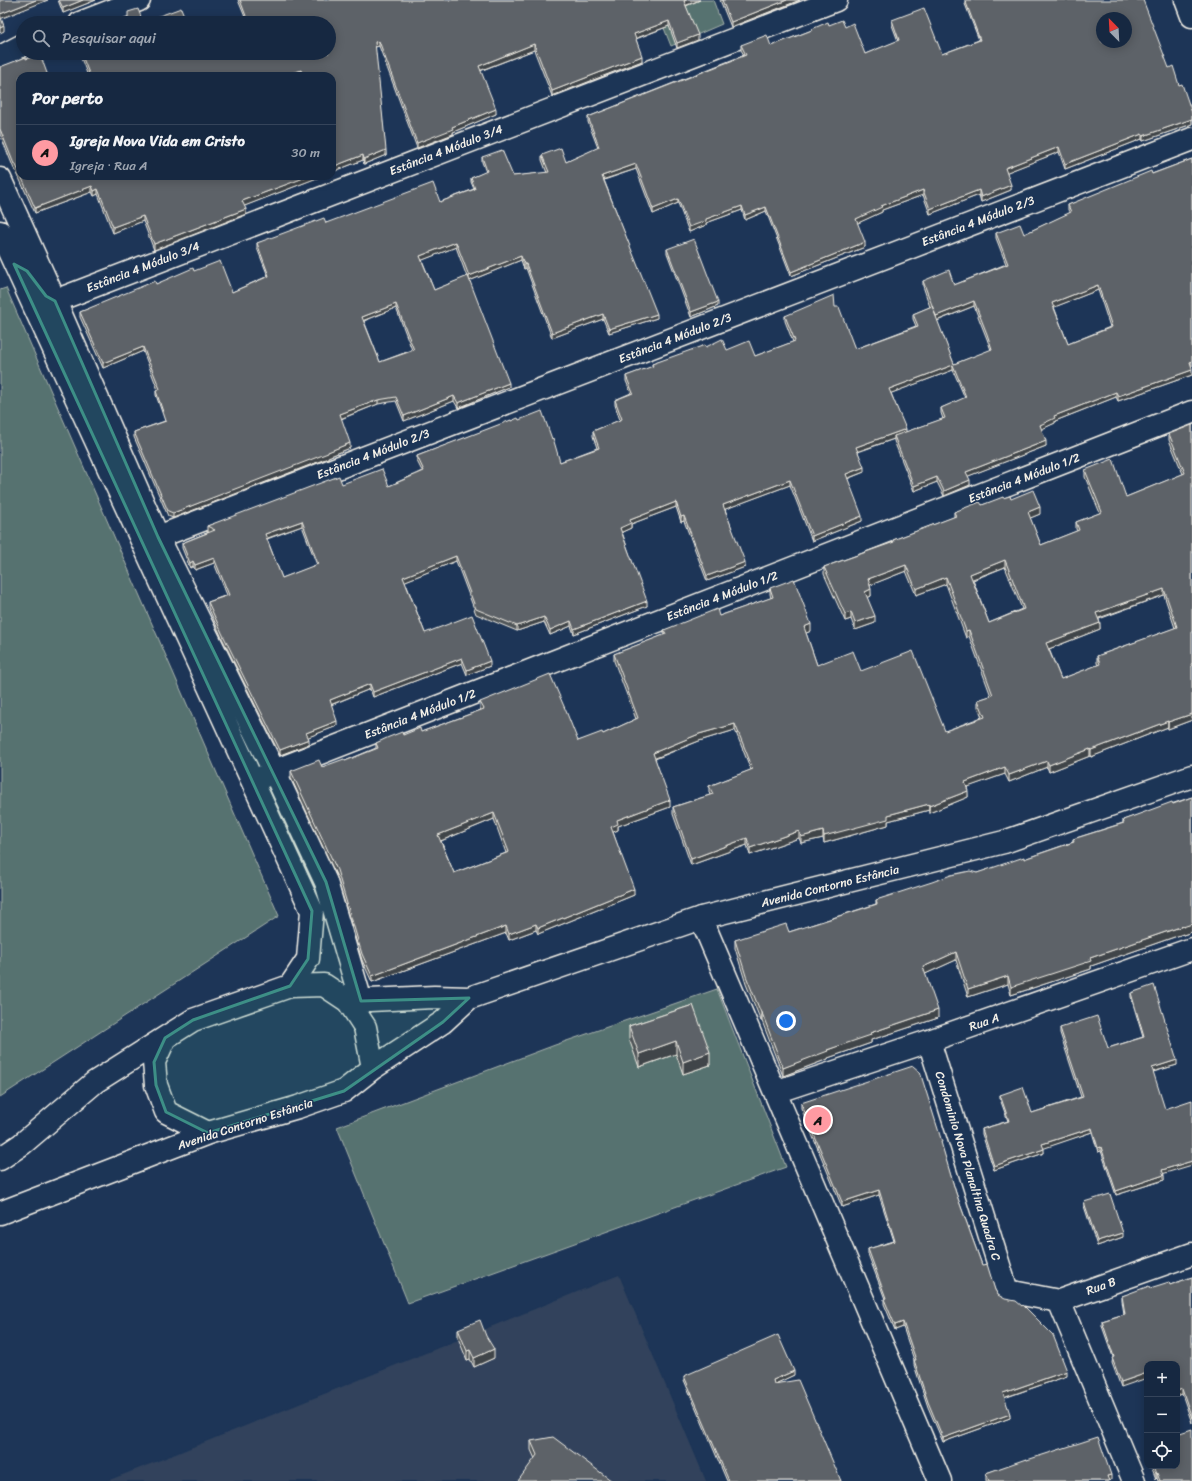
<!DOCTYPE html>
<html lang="pt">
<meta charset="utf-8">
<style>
:root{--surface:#162841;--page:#23344c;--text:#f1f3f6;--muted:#9ea6b1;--line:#35445a;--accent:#ff9aa2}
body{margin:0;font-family:Sriracha,sans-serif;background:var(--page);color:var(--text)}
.controls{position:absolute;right:12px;bottom:12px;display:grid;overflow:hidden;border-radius:8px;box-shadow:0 2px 10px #0003}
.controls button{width:36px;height:36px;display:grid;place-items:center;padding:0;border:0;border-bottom:1px solid var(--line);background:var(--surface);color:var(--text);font:20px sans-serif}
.compass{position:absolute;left:1096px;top:12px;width:36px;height:36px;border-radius:50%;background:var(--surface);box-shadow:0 2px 10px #0003;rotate:336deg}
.you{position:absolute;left:786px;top:1021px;width:14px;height:14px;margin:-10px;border:3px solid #fff;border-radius:50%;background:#1a73e8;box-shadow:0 0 0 6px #1a73e833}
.badge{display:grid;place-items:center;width:26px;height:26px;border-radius:50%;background:var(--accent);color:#111;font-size:13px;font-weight:700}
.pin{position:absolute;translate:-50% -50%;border:2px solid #fff;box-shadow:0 1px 4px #0006}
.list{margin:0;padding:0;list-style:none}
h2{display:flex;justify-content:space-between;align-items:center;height:52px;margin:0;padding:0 16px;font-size:17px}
h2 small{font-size:13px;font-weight:400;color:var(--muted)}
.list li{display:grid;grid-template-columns:26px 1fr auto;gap:12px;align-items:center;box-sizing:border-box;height:56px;padding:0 16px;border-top:1px solid var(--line)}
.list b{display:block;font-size:15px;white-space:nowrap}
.list p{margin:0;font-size:13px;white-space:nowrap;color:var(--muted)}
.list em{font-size:13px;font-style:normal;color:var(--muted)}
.icon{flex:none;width:22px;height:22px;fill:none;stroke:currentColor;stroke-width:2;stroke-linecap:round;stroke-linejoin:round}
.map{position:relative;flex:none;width:1192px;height:1481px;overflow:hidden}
.search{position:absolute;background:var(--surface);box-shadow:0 2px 10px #0003;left:16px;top:16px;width:320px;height:44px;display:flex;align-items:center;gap:10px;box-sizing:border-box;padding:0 14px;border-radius:22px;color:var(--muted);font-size:15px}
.panel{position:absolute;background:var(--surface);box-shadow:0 2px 10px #0003;left:16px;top:72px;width:320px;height:108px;border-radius:12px}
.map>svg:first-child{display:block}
</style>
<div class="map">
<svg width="1192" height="1481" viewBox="0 0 1192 1481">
<rect width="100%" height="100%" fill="#1d3557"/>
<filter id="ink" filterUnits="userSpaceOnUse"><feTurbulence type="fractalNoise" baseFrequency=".025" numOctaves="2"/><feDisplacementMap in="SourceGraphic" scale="8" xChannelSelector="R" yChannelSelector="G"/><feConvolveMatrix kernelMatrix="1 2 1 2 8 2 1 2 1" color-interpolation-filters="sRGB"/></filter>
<g filter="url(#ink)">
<path fill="#30425c" d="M619 1275 706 1481H107L163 1459Z"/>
<path fill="#57726f" stroke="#a6b2ac" d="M653 0H713L722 24 671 46Z
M6 288 279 916 0 1097V290Z
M717 989 786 1167 408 1303 337 1127 555 1045Z"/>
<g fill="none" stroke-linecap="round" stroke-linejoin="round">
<defs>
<path id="street" d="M1186 0 1192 16
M80 23 139 0
M0 57 23 45
M0 179 55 301 158 537 274 771 326 882 358 991 348 1001
M0 232 312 911 308 959 290 986
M55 301 836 0
M158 537 1192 139
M253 782 274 771 1192 412
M701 918 940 1481
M929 1041 1007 1291 1059 1301 1192 1254
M775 1092 929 1041 1192 949
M1059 1301 1134 1481"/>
<path id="secondary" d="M348 1001 365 1027 373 1068
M165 1038 154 1062 156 1085 166 1112 208 1133
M0 1159 22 1144 95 1082 193 1020 290 986 324 985 348 1001 434 997 469 998 701 918 1004 842 1192 776
M0 1213 208 1133 298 1107 344 1091 373 1068 443 1022 469 998"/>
</defs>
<use href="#street" stroke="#f4f1e8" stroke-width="25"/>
<use href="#secondary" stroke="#f4f1e8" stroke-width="25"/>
<use href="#street" stroke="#1d3557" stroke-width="22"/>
<use href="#secondary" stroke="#1d3557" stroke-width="22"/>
</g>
<path fill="#505459" stroke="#f4f1e8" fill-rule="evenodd" d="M58 0H96L63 13Z
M238 0H700L686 6 698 40 677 48 669 26 636 39 642 61 552 96 534 50 480 71 496 114 453 132V134L417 148 379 46 375 47 386 155 364 164 363 160 332 172V76H301V75L298 76H88L79 53H329L245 17Z
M720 0H800L731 27Z
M965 0 1169 68 1179 85 1192 113V124L1143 141 1142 139 1065 169 1059 152 1007 172 1011 190 981 202 979 195 930 214 923 195 882 210V212L857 223 865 247 791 276 766 211 745 220 742 210 706 223V225L689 232 678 203 653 214 636 169 604 180 657 318 609 333 603 319 552 338 526 268 524 269 521 260 469 281 509 387 458 408 454 401 404 421 396 401 378 404 341 419 350 448 328 457V458L173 518 168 516 134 437V432L165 421 156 395V391L158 390 143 351 103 368 80 317V312L156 284 194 271 232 292 268 276 257 248V243L326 223 440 202 474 189 471 182V178L486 172 482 162V157L513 176 547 173 542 160V155L566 162 598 148 588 122V117L744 55 741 50V45L771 46 812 30V29L829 25 845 27 865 54 898 41 892 25V20L942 54 979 40 965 4ZM456 247 467 277 434 290 422 260ZM396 308 412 350 380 362 364 321Z
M26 59 20 76V176H322L244 206 246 214 154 250 143 221 113 233 98 194 94 196 92 192 35 213 15 169H14L0 134V67Z
M1192 159V366H1191L1192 375 1118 401 1116 397 1055 421V423L1041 429 1046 446 968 476 970 485 944 496 937 482 914 491 894 441V439L858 452 864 472 847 479 862 521 812 541 790 485 725 509 745 567 707 581 684 521 681 522 676 507 631 524V528L622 532 647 606 574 634 571 626 550 635 544 622 517 631 476 614 456 561 405 581 425 633 490 666 467 675 462 663 373 697 370 689 331 705 337 726 308 737 309 744 280 755 222 638 208 607V602L227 595 214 563 195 570 193 566 190 568 182 548V543L209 532H207V526L342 484 389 486 422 471 417 461V456L511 421 519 420 560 462 597 448 593 436V431L620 420 615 405V400L631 393 626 381V376L652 367V364L706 347 755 356 793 342 785 321V316L835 307 855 349 916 326 913 319V314L930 307 923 286V281L954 285 1006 264 996 238V233L1024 234 1070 213 1068 210V205ZM1098 290 1110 327 1068 344 1054 307ZM974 306 987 339 991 350 954 364 937 321ZM953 370 965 398 941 408V413L943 419 906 432 891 393ZM302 526 317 565 282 578 267 539Z
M667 249 718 306 691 317 667 253Z
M1192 425V720L1168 729V727L1091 757 1090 756 1049 772 1047 767 1009 782 1005 774 967 787 968 797 929 813V810L888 821V825L824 843 823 838 801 843 799 838 750 855 747 845 691 865 673 814V807L710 795 709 792V786L751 770 735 730 699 741 655 759 670 807 618 826V830L613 832 634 895 538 934 536 930 509 940 506 933 372 982 362 960 337 877 291 778V771L322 767 345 761 376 748V743L403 735 421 732 481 710 480 709V702L578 741 603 734 636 719 614 661V654L664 635V630L719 616 771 598 770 594V588L811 631 806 633 817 665 861 671 945 731 982 717 978 707V700L991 696 969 636 966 638 946 584 916 595 906 571 870 585 871 596 867 597 875 623 855 630 851 619 845 621 824 574V567L893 542V540L954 517V512L982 505 1003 498 1011 499 1040 514 1030 518 1041 545 1077 531 1076 529V522L1100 513 1085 477V470L1126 497 1183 474 1169 440V434ZM1005 567 1022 609 989 623 973 580ZM1164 595 1175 628 1097 656V663L1098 665 1061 679 1049 649 1100 629 1099 619ZM494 819 506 853 454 873 441 841Z
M1192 797V932L1183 935V934L1091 966V969L1011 995 1008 984 968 997 956 960 925 974 938 1018 871 1040V1043L828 1058V1059L783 1076 762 1021H761L746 984 735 948V940L789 932 876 904V900L977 873 1024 859 1073 842V839L1123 823V820Z
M1131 993 1177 1065 1153 1072 1164 1180 1116 1195 1101 1151 1098 1152 1092 1132 1043 1148 1044 1153 994 1170 982 1134V1129L1008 1121 1000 1099V1095L1032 1113 1081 1097 1060 1033V1028L1108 1048 1143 1037 1131 997Z
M693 1005 710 1065 683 1074 676 1054 639 1067 629 1039V1026Z
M801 1103 942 1147 956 1193 982 1265 995 1290 998 1295 1067 1376 1004 1398 1010 1418 943 1442 928 1407 914 1365V1360L903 1327 895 1330 884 1304V1299H885L868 1254V1249L894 1241 879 1195 842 1207 801 1108Z
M1084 1202 1123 1237 1097 1246 1084 1206Z
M1192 1277V1423L1182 1394 1177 1396V1364H1147L1121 1387 1112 1363 1113 1357 1102 1326V1321L1124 1314 1122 1301V1296L1150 1288 1170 1285Z
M458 1329 494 1358 474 1367 470 1359 467 1360 458 1338Z
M794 1375 774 1384 841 1481H727L684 1380V1376Z
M531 1441 612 1481 535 1459 531 1450Z
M1027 1460 1111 1480 1109 1481H986V1473Z
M1151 1466H1177L1192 1481H1158L1157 1478 1156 1479Z"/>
<path fill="#414549" stroke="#f4f1e8" d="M36 0H48L0 19V14Z
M83 0H96L63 13V8Z
M687 0H700L684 6V1Z
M787 0H800L731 27V22Z
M669 21V26L634 39V34Z
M4 26V31L0 33V28Z
M698 35V40L677 48V43Z
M379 41V46L375 47V42Z
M534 44V50L479 71V66Z
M642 56V61L552 96V91Z
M301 70V75L298 76H285Z
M496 109V114L453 132V134L417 148V143L452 127Z
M1192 119V124L1143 141V136Z
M1142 134V139L1065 169V164Z
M1059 147V152L1005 173V168Z
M386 150V155L364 164V159Z
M363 155V160L332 172V167Z
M636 164V169L602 180V176Z
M309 176H322L242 207V201Z
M1011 185V190L981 202V197Z
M92 186V192L35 213V208Z
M98 189V194L94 196V191Z
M923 190V195L882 210V212L856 224V219L881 206Z
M979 190V195L930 214V209Z
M678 199V203L653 214V209Z
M742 206V210L706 223V225L689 232V227L706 219Z
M766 207V211L745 220V215Z
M246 209V214L154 250V244Z
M143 216V221L113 233V227Z
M456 242V247L420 261V256Z
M865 242V247L791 276V272Z
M521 256V260L469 281V276Z
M524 264H526V268L524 269Z
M1098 285V290L1052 308V303Z
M974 301V306L936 321V316Z
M718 302V306L691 317V312Z
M396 304V308L362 321V317Z
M603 314V319L552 338V333Z
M657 314V318L609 333V329Z
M143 347V351L103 368V363Z
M1192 361V366L1190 367V362Z
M953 365V370L889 394V389Z
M1192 370V375L1118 401V396Z
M509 383V387L458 408V403Z
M1116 392V397L1055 421V423L1040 430V425L1054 416Z
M454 396V401L404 421V416Z
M378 400V404L340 419V414Z
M906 429V434L894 436V439L856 452V447Z
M1046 441V446L966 477V472Z
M350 443V448L328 457V458L173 518V513Z
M864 467V472L846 479V474Z
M937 477V482L914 491V486Z
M790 480V485L723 510V505Z
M970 480V485L944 496V491Z
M676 502V507L631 524V528L620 533V528L630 520Z
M1040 507V514L1028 519V512Z
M684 516V521L681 522V517Z
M862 516V521L812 541V536Z
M302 521V526L265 539V534Z
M456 556V561L403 582V577Z
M214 558V563L195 570V565Z
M1005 560V567L970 580V574Z
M193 561V566L190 568V563Z
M745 562V567L707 581V576Z
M906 565V571L868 586V579Z
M946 577V584L916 595V589Z
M871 589V596L865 598V592Z
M1164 589V595L1096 619V613Z
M647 601V606L574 634V629Z
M851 612V619L845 621V614Z
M875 616V623L855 630V623Z
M544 617V622L517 631V626Z
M571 621V626L550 635V630Z
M1100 623V629L1046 650V643Z
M811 624V631L804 634V627Z
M969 630V636L966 638V631Z
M462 658V663L373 697V692Z
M490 661V666L467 675V670Z
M370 684V689L330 705V700Z
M1192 714V720L1168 729V722Z
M337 721V726L306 738V733Z
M1168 721V727L1091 757V750Z
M735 724V730L699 741 653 759V753L699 734Z
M309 739V744L280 755V750Z
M1090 749V756L1049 772V765Z
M1047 761V767L1009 782V775Z
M1005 767V774L965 788V782Z
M968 791V797L929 813V806Z
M670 800V807L618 826V830L611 833V827L617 820Z
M929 804V810L888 821V825L824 843V836L888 815Z
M494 813V819L438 842V835Z
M799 831V838L750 855V848Z
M823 831V838L801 843V837Z
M747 838V845L691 865V859Z
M634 889V895L538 934V928Z
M536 924V930L509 940V934Z
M1192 924V932L1183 935V934L1091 966V969L1011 995V987L1090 958 1183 926Z
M506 926V933L372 982V976Z
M956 952V960L923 975V967Z
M1008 976V984L968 997V989Z
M938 1010V1018L871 1040V1043L828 1058V1059L783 1076V1068L870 1033Z
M761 1013H762V1021H761Z
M676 1041V1054L639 1067V1054Z
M710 1052V1065L683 1074V1062Z
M1177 1060V1065L1152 1072V1068Z
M1092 1128V1132L1042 1149V1144Z
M1101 1147V1151L1098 1152V1148Z
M1044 1149V1153L994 1170V1166Z
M1192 1161V1165L1162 1174V1170Z
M1164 1175V1180L1116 1195V1191Z
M879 1190V1195L842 1207V1202Z
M1123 1233V1237L1097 1246V1241Z
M903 1322V1327L895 1330V1325Z
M494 1349V1358L474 1367V1358Z
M470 1350V1359L467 1360V1351Z
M794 1371V1375L773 1385V1380Z
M1067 1371V1376L1003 1398V1393Z
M1147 1373V1378L1121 1387V1382Z
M1182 1389V1394L1177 1396V1391Z
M1010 1414V1418L943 1442V1438Z
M1157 1473V1478L1156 1479V1474Z
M1111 1475V1480L1107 1481V1476Z"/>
<path fill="#5d6268" stroke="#f4f1e8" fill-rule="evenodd" d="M0 0H36L0 14Z
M59 0H83L63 8Z
M240 0H687L684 1 698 35 677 43 669 21 634 34 642 56 552 91 534 44 479 66 496 109 452 127 453 129 417 143 379 41 375 42 386 150 364 159 363 155 332 167V76H303L301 70 285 76H90L81 53H329V23H230L246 16Z
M722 0H787L731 22Z
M965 0H1143L1169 68 1173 66 1179 85 1182 84 1192 113V119L1143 136 1142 134 1065 164 1059 147 1005 168 1011 185 981 197 979 190 930 209 923 190 881 206 882 207 856 219 865 242 791 272 766 207 745 215 742 206 706 219V221L689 227 678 199 653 209 636 164 602 176 657 314 609 329 603 314 552 333 526 264H524L521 256 469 276 456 242 420 256 434 290 468 276 509 383 458 403 454 396 404 416 396 397 378 400 340 414 350 443 328 452V453L173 513 168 511 134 432 166 421 156 391 160 389 143 347 103 363 80 312 155 281 156 284 193 268 194 271 220 261 232 292 269 276 257 243 324 218 326 223 433 183 440 202 475 189 471 178 487 171 482 157 502 150 513 176 549 172 542 155 561 148 566 162 599 147 588 117 746 55 741 45 767 35 771 46 812 30V29L828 22 829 25 842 20 845 27 853 23 865 54 899 40 892 20 924 8 942 54 980 40ZM1102 18H1126V42H1102ZM396 304 414 350 380 362 362 317Z
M181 8 187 23H128V12L138 9 143 22Z
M0 15 4 26 0 28Z
M40 54 48 76H20V174L15 163 14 164 0 129V67L26 57V59Z
M1192 159V361L1190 362 1192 368V370L1118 396 1116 392 1054 416 1055 418 1040 425 1046 441 966 472 970 480 944 491 937 477 914 486 894 436 945 418 941 408 966 397 953 365 889 389 906 429 856 447 864 467 846 474 862 516 812 536 790 480 723 505 745 562 707 576 684 516 681 517 676 502 630 520 631 523 620 528 647 601 574 629 571 621 550 630 544 617 517 626 476 609 456 556 403 577 425 633 472 615 490 661 467 670 462 658 373 692 370 684 330 700 337 721 306 733 309 739 280 750 222 633 208 602 229 595 214 558 195 565 193 561 190 563 182 543 215 530 207 526 339 476 342 484 382 469 389 486 424 471 417 456 511 420V421L518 418 519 420 542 411 552 439 553 438 560 462 599 448 593 431 622 419 615 400 633 393 626 376 653 366 652 364 705 345 706 347 722 339 727 350 749 341 755 356 795 341 785 316 834 295 835 307H839L855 349 918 326 913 314 932 306 954 364 992 349 987 334 974 301 936 316 923 281 949 270 954 285 1008 264 996 233 1020 224 1024 234 1071 212 1068 205 1151 171 1152 174ZM1098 285 1112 327 1068 344 1052 303ZM302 521 318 564 282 578 265 534Z
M21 176H309L242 201 246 209 154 244 143 216 113 227 98 189 94 191 92 186 35 208Z
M694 239 718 302 691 312 667 249Z
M1192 425V663L1191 664 1192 667V714L1168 722V721L1091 750 1090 749 1049 765 1047 761 1009 775 1005 767 965 782 968 791 929 806V804L888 815V819L824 836 823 831 801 837 799 831 750 848 747 838 691 859 673 807 713 794 709 786 753 769 735 724 699 734 653 753 670 800 617 820 618 824 611 827 634 889 538 928 536 924 509 934 506 926 372 976 362 954 337 870 291 771 319 760 322 767 344 759 345 761 378 748 376 743 389 737 402 732 403 735 420 728 421 732 484 709 480 702 550 674 566 711 578 741 602 732 603 734 638 718 614 654 666 634 664 630 717 609 719 616 773 597 770 588 794 579 811 624 804 627 817 665 853 651 861 671 913 651 945 731 985 717 978 700 993 695 969 630 966 631 946 577 916 589 906 565 868 579 871 589 865 592 875 616 855 623 851 612 845 614 824 567 894 542 893 540 956 516 954 512 980 502 982 505 1003 497V498L1010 496 1011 499 1033 490 1040 507 1028 512 1041 545 1079 530 1076 522 1102 512 1085 470 1113 459 1126 497 1185 473 1169 434ZM1005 560 1024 609 989 623 970 574ZM1164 589 1177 627 1097 656 1100 664 1061 679 1046 643 1100 623 1096 613ZM494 813 509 852 454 873 438 835Z
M1192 797V924L1183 927V926L1090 958 1091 961 1011 987 1008 976 968 989 956 952 923 967 938 1010 870 1033 871 1035 827 1050 828 1051 783 1068 762 1013H761L746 976 735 940 786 924 789 932 877 904 876 900 932 882 951 875 970 871 977 873 1024 857V859L1074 842 1073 839 1124 823 1123 820 1172 802 1173 804Z
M1154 985 1177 1060 1152 1068 1165 1109 1192 1100V1161L1162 1170 1164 1175 1116 1191 1101 1147 1098 1148 1092 1128 1042 1144 1044 1149 994 1166 982 1129 1009 1121 1000 1095 1023 1087 1032 1113 1083 1097 1060 1028 1097 1016 1108 1048 1144 1037 1131 993Z
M693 1005 710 1052 683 1062 676 1041 639 1054 629 1026Z
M913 1066 920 1072 942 1142H941L956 1193 982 1265 987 1264 995 1290 998 1295 1005 1299 1016 1301 1022 1306 1023 1305 1053 1335 1067 1371 1003 1393 1010 1414 943 1438 928 1402 914 1360H916L903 1322 895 1325 884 1299 886 1298 868 1249 895 1241 879 1190 842 1202 801 1103Z
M1110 1194 1123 1233 1097 1241 1084 1202Z
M1192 1277V1418L1182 1389 1177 1391V1364H1147V1373L1121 1382 1112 1358 1114 1357 1102 1321 1125 1314 1122 1296 1149 1286 1150 1288 1169 1282 1170 1285Z
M480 1320 486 1336 494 1349 474 1358 470 1350 467 1351 458 1329Z
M778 1335 794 1371 773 1380 774 1384 798 1380 841 1481H729L684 1376Z
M1192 1429V1481H1160L1157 1473 1156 1474 1153 1466H1177V1434Z
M553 1437 612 1481H518L537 1455 531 1441Z
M1098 1437 1111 1475 1107 1476 1109 1481H989L986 1473 1026 1459 1027 1460Z"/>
</g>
<path fill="#3d8f86" fill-opacity="0.2" stroke="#3d8f86" stroke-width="3" stroke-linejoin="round" d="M14 264 27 271 46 296 55 301 158 537 326 882 361 1001 469 998 443 1022 344 1091 208 1133 166 1112 156 1085 154 1062 165 1038 193 1020 290 986 308 959 312 911Z"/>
<g text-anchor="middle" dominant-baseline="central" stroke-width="3" stroke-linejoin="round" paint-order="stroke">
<g font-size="12" fill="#f4f1e8" stroke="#1d3557">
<text transform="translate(446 150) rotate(-21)">Estância 4 Módulo 3/4</text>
<text transform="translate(978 221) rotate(-21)">Estância 4 Módulo 2/3</text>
<text transform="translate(143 267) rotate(-21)">Estância 4 Módulo 3/4</text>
<text transform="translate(675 338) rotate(-21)">Estância 4 Módulo 2/3</text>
<text transform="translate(373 454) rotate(-21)">Estância 4 Módulo 2/3</text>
<text transform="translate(1024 478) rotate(-21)">Estância 4 Módulo 1/2</text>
<text transform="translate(722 596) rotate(-21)">Estância 4 Módulo 1/2</text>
<text transform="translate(420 714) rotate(-21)">Estância 4 Módulo 1/2</text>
<text transform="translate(830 886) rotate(-14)">Avenida Contorno Estância</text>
<text transform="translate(984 1022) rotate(-19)">Rua A</text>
<text transform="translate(245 1124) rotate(-18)">Avenida Contorno Estância</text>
<text transform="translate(968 1166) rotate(73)">Condominio Nova Planaltina Quadra C</text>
<text transform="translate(1101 1286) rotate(-20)">Rua B</text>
</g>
</g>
</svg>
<div class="controls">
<button>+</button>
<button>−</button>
<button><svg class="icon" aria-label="locate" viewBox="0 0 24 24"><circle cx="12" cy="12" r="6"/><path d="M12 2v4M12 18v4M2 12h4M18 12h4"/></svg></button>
</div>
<svg class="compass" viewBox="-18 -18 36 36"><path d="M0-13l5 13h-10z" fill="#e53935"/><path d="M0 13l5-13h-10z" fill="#9ea6b1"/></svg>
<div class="you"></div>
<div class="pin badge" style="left:818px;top:1120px">A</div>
<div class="search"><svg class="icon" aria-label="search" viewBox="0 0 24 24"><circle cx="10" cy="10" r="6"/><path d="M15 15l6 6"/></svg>Pesquisar aqui</div>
<section class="panel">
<h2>Por perto<small></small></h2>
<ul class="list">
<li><span class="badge">A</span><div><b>Igreja Nova Vida em Cristo</b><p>Igreja · Rua A</p></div><em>30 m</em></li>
</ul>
</section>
</div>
